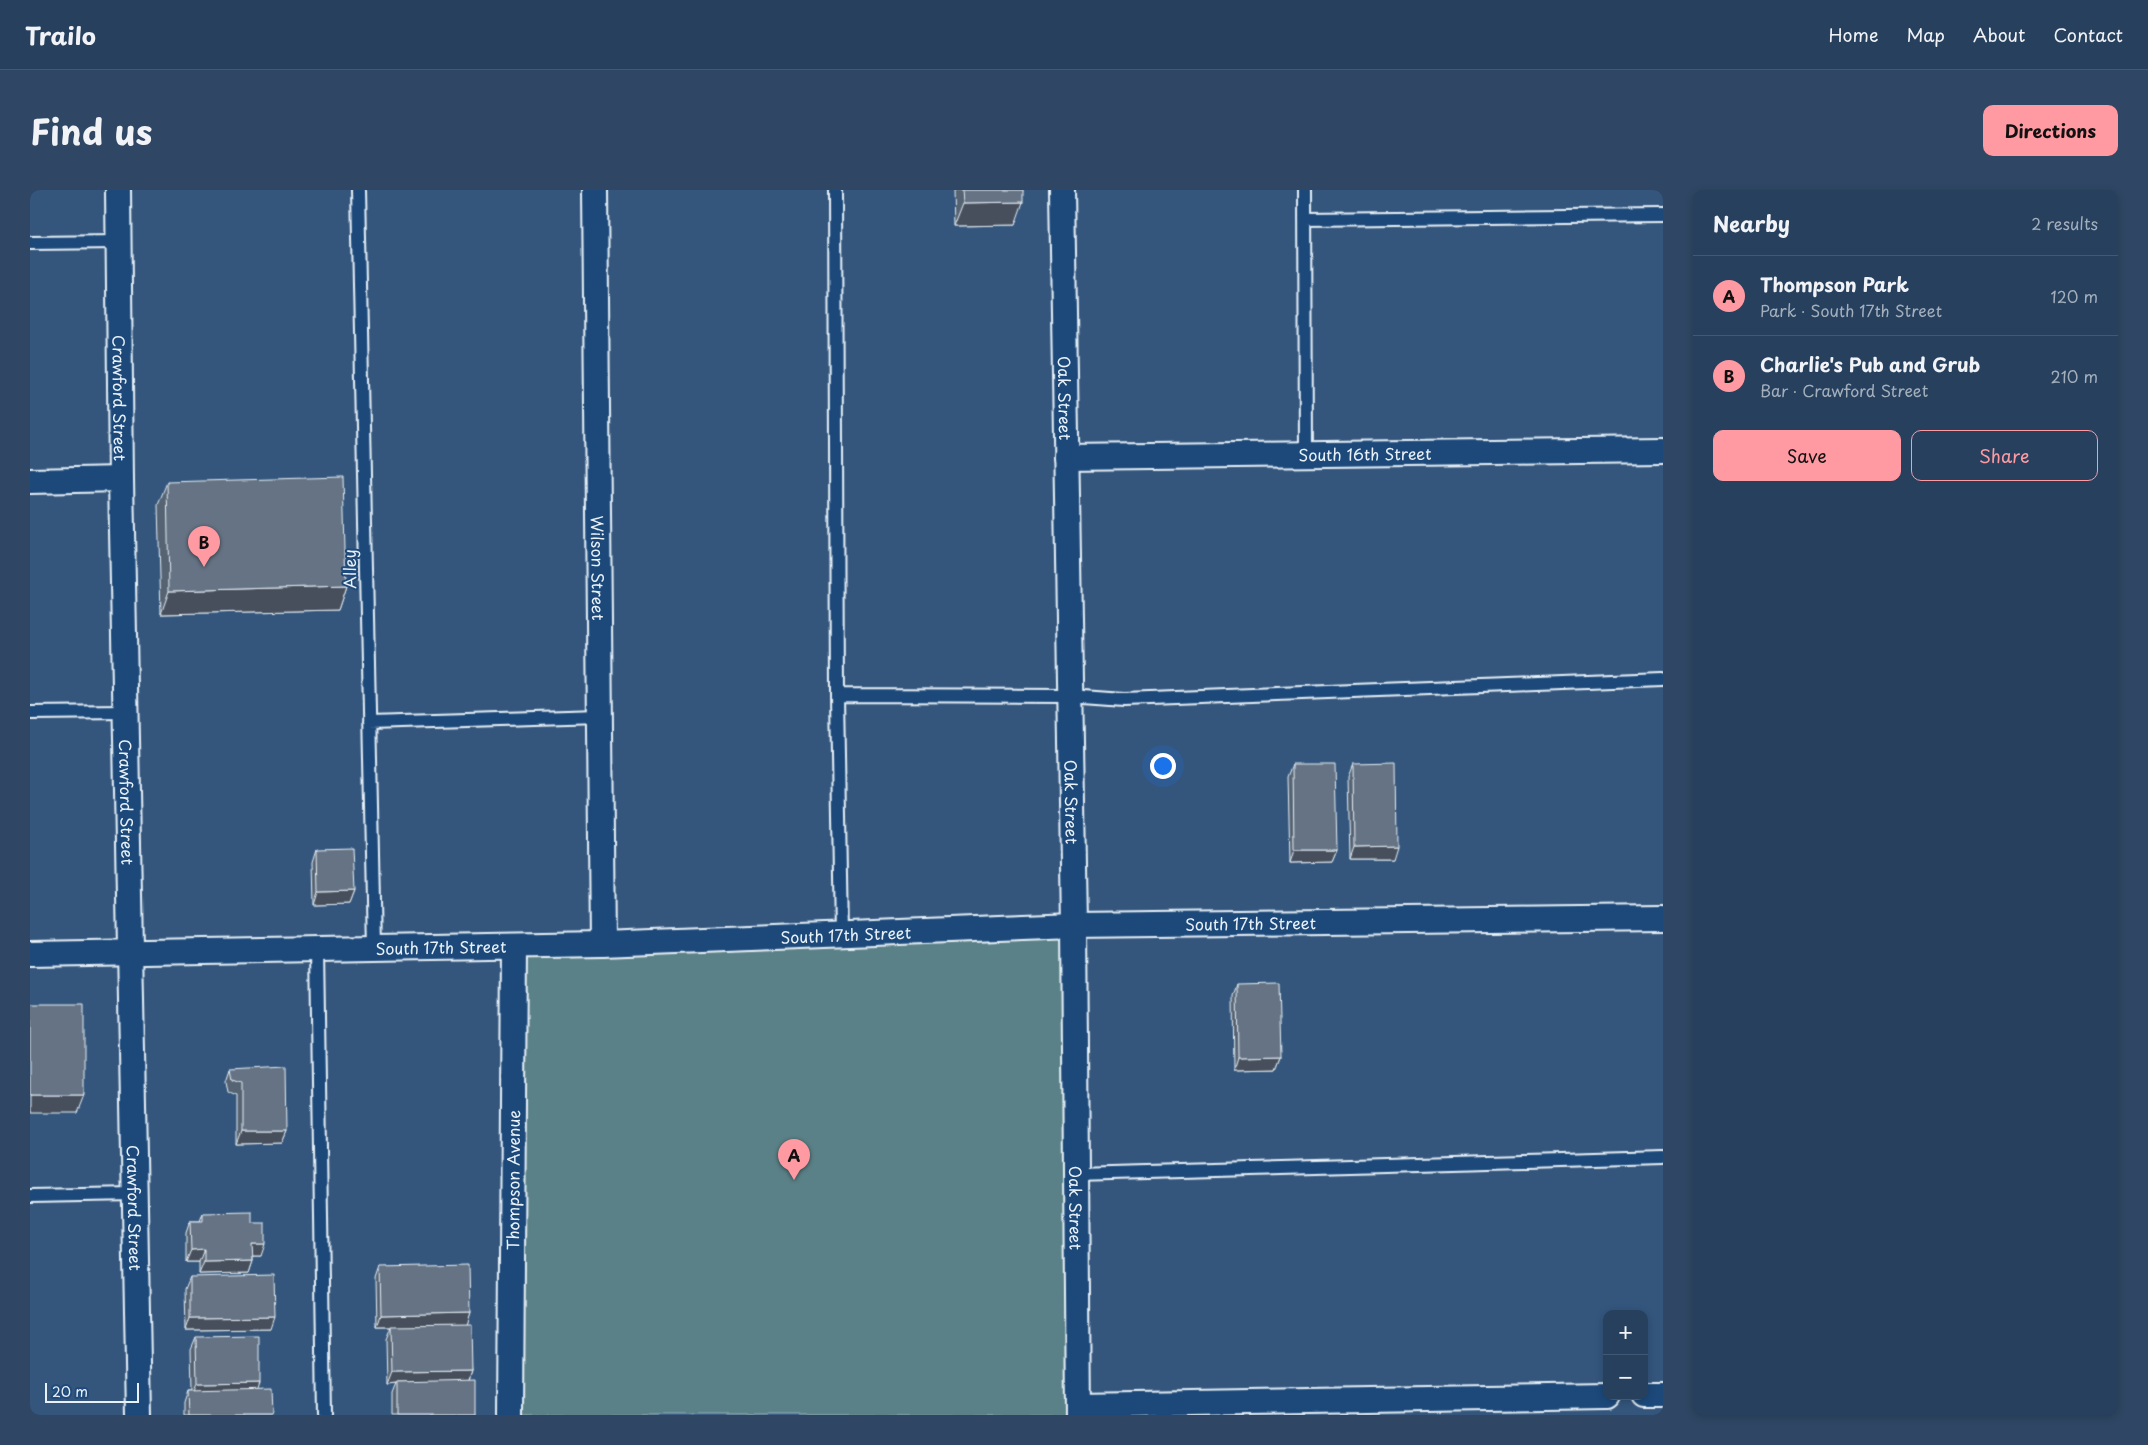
<!DOCTYPE html>
<meta charset="utf-8">
<style>
:root{--surface:#27405e;--page:#2f4764;--text:#f1f3f6;--muted:#a4afbc;--line:#435973;--accent:#ff9aa2}
body{margin:0;font-family:"Playpen Sans",sans-serif;background:var(--page);color:var(--text)}
.controls{position:absolute;right:15px;bottom:15px;display:grid;overflow:hidden;border-radius:10px;box-shadow:0 2px 8px #0003}
.controls button{width:45px;height:45px;display:grid;place-items:center;padding:0;border:0;border-bottom:1px solid var(--line);background:var(--surface);color:var(--text);font:25px sans-serif}
.scale{position:absolute;left:15px;bottom:12px;width:94px;box-sizing:border-box;padding-left:5px;border:2px solid #e8f1f8;border-top:0;font-size:14px;line-height:18px;white-space:nowrap;color:#e8f1f8;-webkit-text-stroke:4px #1f4a7a;paint-order:stroke}
.you{position:absolute;left:1132px;top:575px;width:18px;height:18px;margin:-12px;border:4px solid #fff;border-radius:50%;background:#1a73e8;box-shadow:0 0 0 8px #1a73e833}
.badge{display:grid;place-items:center;width:32px;height:32px;border-radius:50%;background:var(--accent);color:#111;font-size:16px;font-weight:700}
.pin{position:absolute;translate:-50% -41px;filter:drop-shadow(0 1px 2px #0008)}
.pin::after{content:'';position:absolute;top:26px;width:18px;height:15px;background:inherit;clip-path:polygon(0 0,100% 0,50% 100%)}
.list{margin:0;padding:0;list-style:none}
h2{display:flex;justify-content:space-between;align-items:center;height:65px;margin:0;padding:0 20px;font-size:21px}
h2 small{font-size:16px;font-weight:400;color:var(--muted)}
.list li{display:grid;grid-template-columns:32px 1fr auto;gap:15px;align-items:center;box-sizing:border-box;height:80px;padding:0 20px;border-top:1px solid var(--line)}
.list b{display:block;font-size:19px;white-space:nowrap}
.list p{margin:0;font-size:16px;white-space:nowrap;color:var(--muted)}
.list em{font-size:16px;font-style:normal;color:var(--muted)}
.actions{display:flex;gap:10px;padding:15px 20px}
.actions a{flex:1;padding:11px 0;border:1px solid var(--accent);border-radius:10px;text-align:center;font-size:18px;color:var(--accent)}
.actions .main{background:var(--accent);color:#111}
.map{position:relative;flex:none;width:1633px;height:1225px;overflow:hidden;border-radius:10px}
header{display:flex;align-items:center;gap:30px;box-sizing:border-box;height:70px;padding:0 25px;background:var(--surface);border-bottom:1px solid var(--line)}
header strong{font-size:24px}
nav{display:flex;gap:28px;margin-inline-start:auto;font-size:18px}
.intro{display:flex;align-items:center;justify-content:space-between;box-sizing:border-box;height:120px;padding:0 30px}
h1{margin:0;font-size:35px}
.button{padding:12px 22px;border-radius:10px;background:var(--accent);color:#111;font-size:18px;font-weight:700}
main{display:flex;gap:30px;padding:0 30px}
aside{flex:1;background:var(--surface);border-radius:10px;box-shadow:0 2px 8px #0003}
.map>svg:first-child{display:block}
</style>
<header>
<strong>Trailo</strong>
<nav><a>Home</a><a>Map</a><a>About</a><a>Contact</a></nav>
</header>
<div class="intro"><h1>Find us</h1><a class="button">Directions</a></div>
<main>
<div class="map">
<svg width="1633" height="1225" viewBox="0 0 1633 1225">
<rect width="100%" height="100%" fill="#34567d"/>
<filter id="ink" filterUnits="userSpaceOnUse"><feTurbulence type="fractalNoise" baseFrequency=".02" numOctaves="2"/><feDisplacementMap in="SourceGraphic" scale="10" xChannelSelector="R" yChannelSelector="G"/><feConvolveMatrix kernelMatrix="1 2 1 2 8 2 1 2 1" color-interpolation-filters="sRGB"/></filter>
<g filter="url(#ink)">
<path fill="#5a8187" stroke="#a1b9c0" d="M1044 735 1049 1225H481L484 756Z"/>
<g fill="none" stroke-linecap="round" stroke-linejoin="round">
<defs>
<path id="lane" d="M328 0 344 758
M805 0 807 505 811 745
M1275 0 1276 264
M1275 29 1633 25
M0 53 89 52
M807 505 1040 506 1094 510 1633 489
M0 523 96 522
M339 533 570 526
M287 759 294 1225
M1046 984 1633 967
M0 1006 105 1004"/>
<g id="street">
<path id="s1" d="M88 0 91 289 109 1225"/>
<path id="s2" d="M565 0 572 754"/>
<path id="s3" d="M1032 0 1044 735 1048 1225"/>
<path id="s4" d="M1036 267 1633 260"/>
<path d="M0 291 91 289"/>
<path id="s5" d="M0 764 572 754 1044 735 1633 728"/>
<path d="M1614 1205H1633"/>
<path d="M1048 1215 1577 1206"/>
<path id="s6" d="M481 1225 484 756"/>
</g>
</defs>
<use href="#lane" stroke="#e8f1f8" stroke-width="16"/>
<use href="#street" stroke="#e8f1f8" stroke-width="28"/>
<use href="#lane" stroke="#1f4a7a" stroke-width="12"/>
<use href="#street" stroke="#1f4a7a" stroke-width="24"/>
</g>
<path fill="#576372" stroke="#e8f1f8" d="M923 0H993L985 35 924 36Z
M137 292 316 396 308 420 131 424 128 315Z
M1263 574 1307 660 1302 672 1260 673 1258 587Z
M1323 574 1363 669H1320L1318 587Z
M287 659 324 701 319 714 284 715 283 672Z
M1207 794 1251 866 1246 879 1204 880 1203 806Z
M200 879 257 941 252 953 206 954V906L198 902 196 891Z
M173 1023 222 1033 231 1066H223V1071L219 1083 169 1084V1072H156V1043L160 1031H170Z
M350 1077 439 1123 435 1135 441 1181 438 1191 445 1225H362V1204L366 1194 357 1195 356 1149 361 1137H347L346 1089Z
M160 1087 241 1139 156 1140 155 1099Z
M166 1147 227 1200 242 1225H154V1213L158 1201H162L161 1159Z"/>
<path fill="#47505c" stroke="#e8f1f8" d="M993 12 985 35 924 36 933 13Z
M316 396 308 420 131 424 139 401Z
M1367 656 1363 669H1320L1324 657Z
M1264 660H1307L1302 672 1260 673Z
M324 701 319 714 284 715 288 702Z
M1251 866 1246 879 1204 880 1208 867Z
M0 905H54L47 923H0Z
M211 941H257L252 953 206 954Z
M222 1054H235L231 1066H218Z
M174 1059 169 1072H156L161 1060Z
M223 1071 219 1083 169 1084 174 1072Z
M439 1123 435 1136 347 1137 351 1125Z
M245 1127 241 1139 156 1140 160 1128Z
M441 1181 437 1193 367 1192 366 1194 357 1195 362 1182Z
M229 1193 225 1205 162 1206 167 1194Z"/>
<path fill="#657384" stroke="#e8f1f8" d="M932 0H993V12L933 13Z
M313 287 316 396 139 401 137 292Z
M1366 573 1367 656 1324 657 1323 574Z
M1263 574H1305L1307 660H1264Z
M322 658 324 701 288 702 287 659Z
M1249 793 1251 866 1208 867 1207 794Z
M0 814H54V905H0Z
M256 876 257 941H211V893L202 890 200 879Z
M222 1022V1033H235V1054H222L223 1071 174 1072V1059L161 1060 160 1031H173V1023Z
M438 1075 439 1123 351 1125 350 1077Z
M244 1085 245 1127 160 1128V1087Z
M440 1135 441 1181 362 1182 361 1136Z
M229 1146V1193L167 1194 166 1147Z
M445 1190V1225H367V1192Z
M241 1199 242 1225H159L158 1201Z"/>
</g>
<g text-anchor="middle" dominant-baseline="central" stroke-width="4" stroke-linejoin="round" paint-order="stroke">
<g font-size="16" fill="#e8f1f8" stroke="#1f4a7a">
<text stroke="none"><textPath href="#s1" startOffset="208">Crawford Street</textPath></text>
<text stroke="none"><textPath href="#s3" startOffset="208">Oak Street</textPath></text>
<text stroke="none"><textPath href="#s4" startOffset="299">South 16th Street</textPath></text>
<text stroke="none"><textPath href="#s2" startOffset="378">Wilson Street</textPath></text>
<text transform="translate(319 379) rotate(-91)">Alley</text>
<text stroke="none"><textPath href="#s3" startOffset="612">Oak Street</textPath></text>
<text stroke="none"><textPath href="#s1" startOffset="612">Crawford Street</textPath></text>
<text stroke="none"><textPath href="#s5" startOffset="1221">South 17th Street</textPath></text>
<text stroke="none"><textPath href="#s5" startOffset="816">South 17th Street</textPath></text>
<text stroke="none"><textPath href="#s5" startOffset="411">South 17th Street</textPath></text>
<text stroke="none"><textPath href="#s6" startOffset="235">Thompson Avenue</textPath></text>
<text stroke="none"><textPath href="#s1" startOffset="1018">Crawford Street</textPath></text>
<text stroke="none"><textPath href="#s3" startOffset="1018">Oak Street</textPath></text>
</g>
</g>
</svg>
<div class="controls">
<button>+</button>
<button>−</button>
</div>
<div class="scale">20 m</div>
<div class="you"></div>
<div class="pin badge" style="left:764px;top:990px">A</div>
<div class="pin badge" style="left:174px;top:377px">B</div>
</div>
<aside>
<h2>Nearby<small>2 results</small></h2>
<ul class="list">
<li><span class="badge">A</span><div><b>Thompson Park</b><p>Park · South 17th Street</p></div><em>120 m</em></li>
<li><span class="badge">B</span><div><b>Charlie's Pub and Grub</b><p>Bar · Crawford Street</p></div><em>210 m</em></li>
</ul>
<div class="actions"><a class="main">Save</a><a>Share</a></div>
</aside>
</main>
